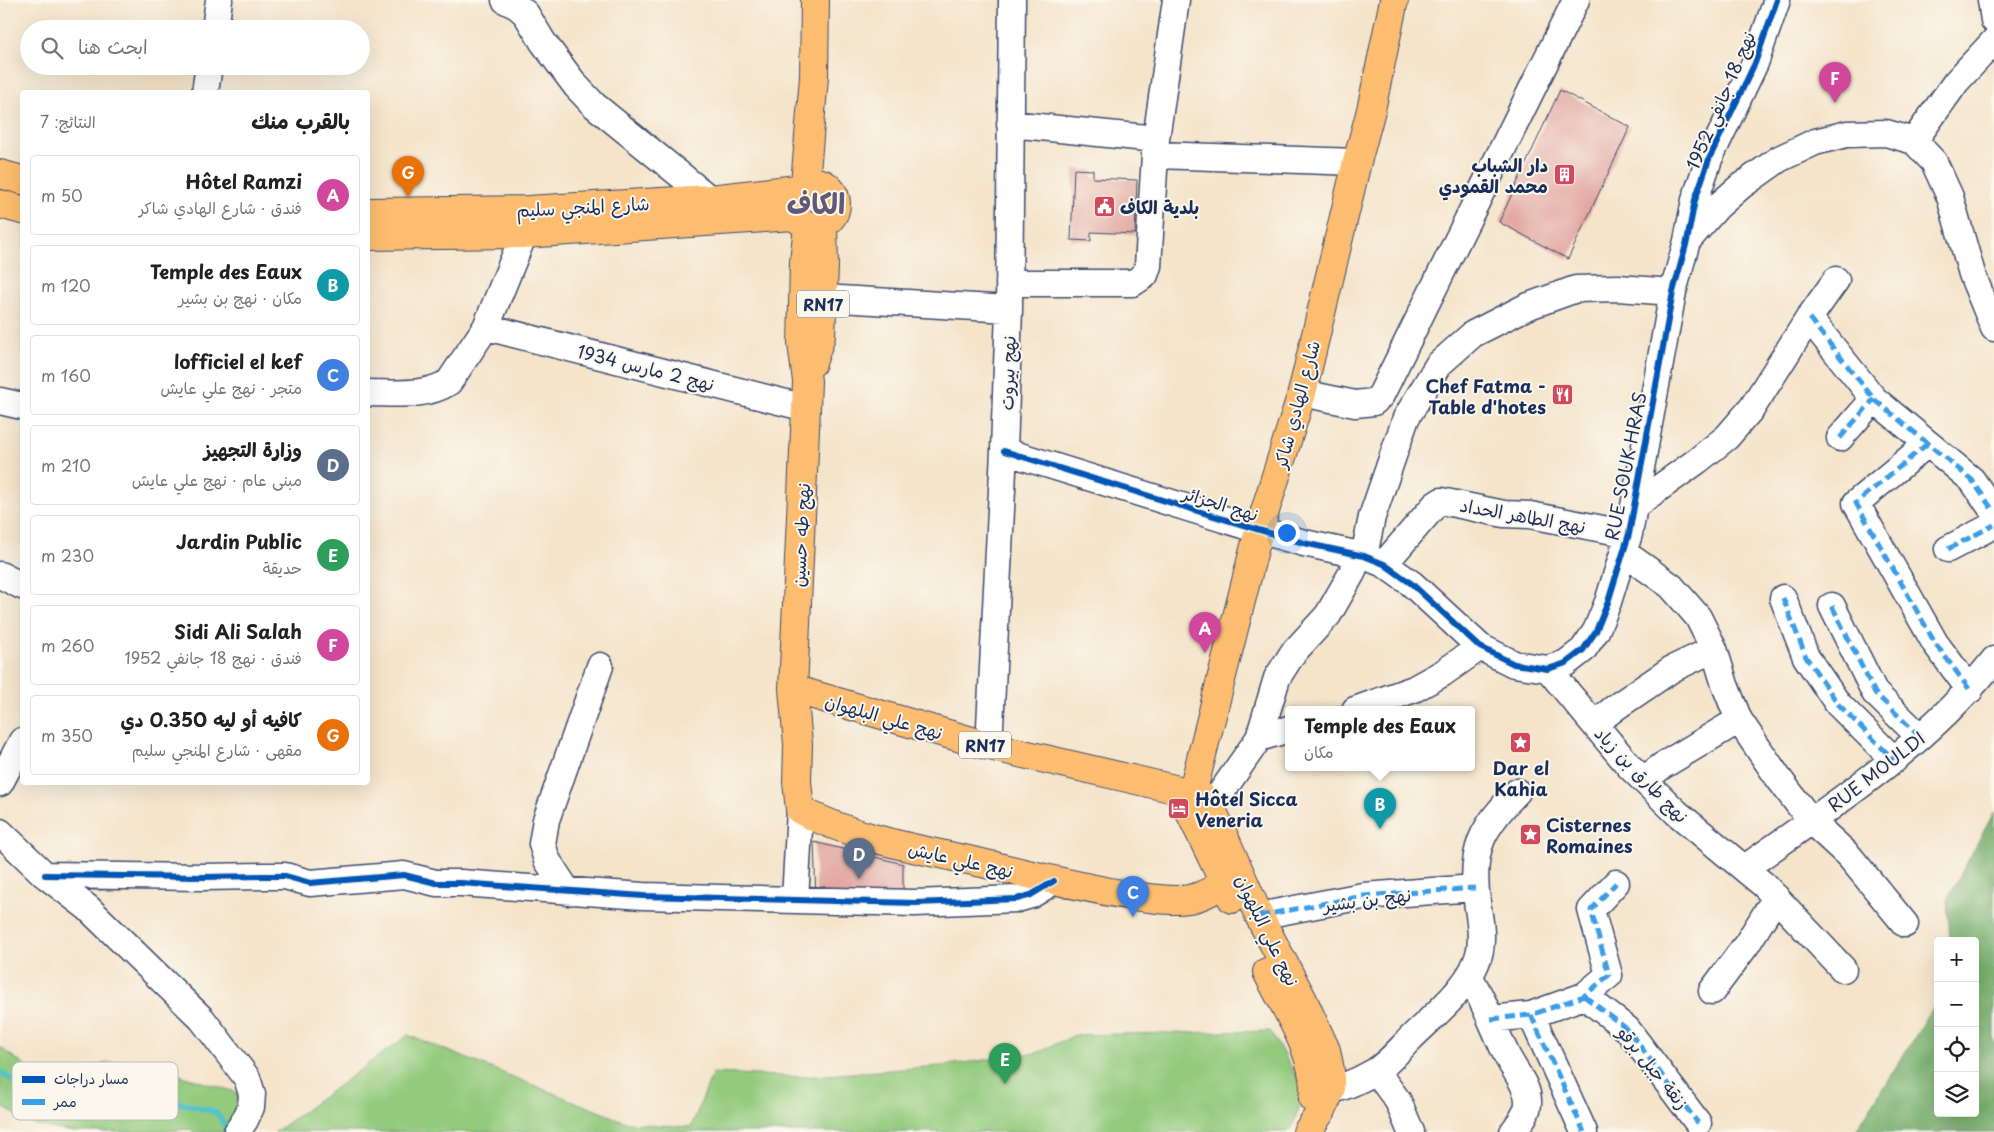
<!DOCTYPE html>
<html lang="ar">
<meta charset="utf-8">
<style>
:root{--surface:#fff;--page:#f6f6f6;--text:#222;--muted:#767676;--line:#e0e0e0;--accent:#7c3aed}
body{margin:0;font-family:"Playpen Sans","Playpen Sans Arabic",sans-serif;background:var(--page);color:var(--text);direction:rtl}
.controls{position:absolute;right:15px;bottom:15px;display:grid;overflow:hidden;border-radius:5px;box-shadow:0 5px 20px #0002}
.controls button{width:45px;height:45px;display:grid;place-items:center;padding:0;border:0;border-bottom:1px solid var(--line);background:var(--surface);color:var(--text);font:25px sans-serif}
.you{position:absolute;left:1286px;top:532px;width:18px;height:18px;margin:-12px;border:4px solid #fff;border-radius:50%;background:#1a73e8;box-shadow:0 0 0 8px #1a73e833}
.badge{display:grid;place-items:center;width:32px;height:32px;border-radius:50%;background:var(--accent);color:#fff;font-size:16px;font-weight:700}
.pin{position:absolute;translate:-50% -41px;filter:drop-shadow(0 1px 2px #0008)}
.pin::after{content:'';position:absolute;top:26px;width:18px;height:15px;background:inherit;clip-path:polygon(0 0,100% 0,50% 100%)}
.popup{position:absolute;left:1285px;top:706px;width:190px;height:65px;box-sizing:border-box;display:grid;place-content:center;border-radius:5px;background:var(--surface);filter:drop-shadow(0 1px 4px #0005);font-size:16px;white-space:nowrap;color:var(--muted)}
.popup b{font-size:19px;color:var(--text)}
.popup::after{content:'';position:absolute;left:50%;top:100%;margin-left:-10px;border:10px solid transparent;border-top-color:var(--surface)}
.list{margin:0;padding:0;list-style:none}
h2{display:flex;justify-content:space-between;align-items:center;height:65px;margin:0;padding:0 20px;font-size:21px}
h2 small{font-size:16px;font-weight:400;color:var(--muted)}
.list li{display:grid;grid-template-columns:32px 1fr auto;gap:15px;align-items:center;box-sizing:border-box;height:80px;margin:0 10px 10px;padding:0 10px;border:1px solid var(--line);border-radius:5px}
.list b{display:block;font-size:19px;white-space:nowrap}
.list p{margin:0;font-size:16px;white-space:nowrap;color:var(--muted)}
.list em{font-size:16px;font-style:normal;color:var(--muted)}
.icon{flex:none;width:28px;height:28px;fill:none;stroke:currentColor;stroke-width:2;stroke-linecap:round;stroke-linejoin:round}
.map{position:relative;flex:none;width:1994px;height:1132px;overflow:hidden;direction:ltr}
.search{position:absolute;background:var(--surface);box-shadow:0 5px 20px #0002;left:20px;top:20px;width:350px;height:55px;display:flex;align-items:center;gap:12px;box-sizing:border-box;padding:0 18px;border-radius:28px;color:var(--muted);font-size:19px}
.panel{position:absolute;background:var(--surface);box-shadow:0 5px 20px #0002;left:20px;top:90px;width:350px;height:695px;border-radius:5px;direction:rtl}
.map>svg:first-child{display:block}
</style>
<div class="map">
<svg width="1994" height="1132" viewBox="0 0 1994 1132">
<rect width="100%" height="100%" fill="#fbf7ec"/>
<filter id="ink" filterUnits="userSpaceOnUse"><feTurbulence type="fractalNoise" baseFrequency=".02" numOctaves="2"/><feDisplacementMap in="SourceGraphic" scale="10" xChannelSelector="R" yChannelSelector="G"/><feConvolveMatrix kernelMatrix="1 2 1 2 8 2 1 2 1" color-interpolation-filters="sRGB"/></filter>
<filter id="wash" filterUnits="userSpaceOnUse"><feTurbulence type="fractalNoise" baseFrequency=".0096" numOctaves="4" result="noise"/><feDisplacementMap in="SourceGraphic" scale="20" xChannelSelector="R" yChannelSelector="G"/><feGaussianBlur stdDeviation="1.12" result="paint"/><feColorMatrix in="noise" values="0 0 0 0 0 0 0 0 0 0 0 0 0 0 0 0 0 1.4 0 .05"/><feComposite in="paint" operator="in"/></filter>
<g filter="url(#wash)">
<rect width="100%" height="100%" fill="#f4e4ca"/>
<path fill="#93ca7d" stroke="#577c6e" d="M1270 1031 1305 1091 1292 1127 1288 1132H275L408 1035 628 1123 691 1127 713 1073 802 1077 940 1066 1036 1053 1075 1035Z
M0 1047 36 1074H74L106 1063H139L236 1092 242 1107 227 1132H193L191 1129 153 1132H73L35 1125 0 1106Z"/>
<path fill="#76ae6c" stroke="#486e65" d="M1994 812V1132H1855L1938 1000V1113H1975V941H1950L1947 900Z"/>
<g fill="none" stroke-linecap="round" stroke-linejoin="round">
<path stroke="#54c2cc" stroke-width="5.5" d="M0 1072 28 1091 87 1108 161 1098 216 1112 229 1132"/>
</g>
<g id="blocks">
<path fill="#e2a8a1" d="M1560 90 1630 127 1568 259 1499 222Z
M1074 169 1093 170V178L1137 180 1135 234 1091 232V241L1071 240Z
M814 842 903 864V894L816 899Z"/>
</g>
</g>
<g filter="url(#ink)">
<use href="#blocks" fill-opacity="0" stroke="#3c4a6e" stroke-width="1"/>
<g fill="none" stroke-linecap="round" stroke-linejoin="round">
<defs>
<path id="minor" d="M505 0 517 6 526 14 543 42 576 86 594 105 710 199
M1991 0 1994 20
M215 29 219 0
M205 92 209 66
M1010 124 1156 139
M1914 141 1956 82 1994 41
M1156 155 1357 162
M1689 239 1718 206 1741 186 1779 159 1815 142 1847 134 1886 133 1914 141 1934 162 1950 197 1972 274 1994 328
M1009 283H1133L1145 275 1148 266 1156 139 1176 0
M823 298 1009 309
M1809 318 1874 399 1972 480 1994 512
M486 327 806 408
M368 393C395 393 426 397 449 382L486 327 524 234 527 213
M1302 393 1355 404 1374 402 1381 395 1576 0
M0 401 22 406
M1840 438 1874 399
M1927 444 1856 503 1935 643 1970 690
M1004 451 1259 530 1304 543 1364 556 1384 564 1412 584 1480 647 1514 664 1548 669 1566 663 1583 650 1596 631 1608 602 1629 534 1673 292 1687 241 1695 200 1709 159 1755 63 1777 0
M1634 506 1697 461 1727 437 1752 408 1809 318 1836 280
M1948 549 1994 525
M1623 552 1671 586 1698 617 1714 649 1725 685 1739 720 1777 776 1811 821 1849 856 1905 924
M1364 556 1372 517 1406 418 1438 365 1473 334 1526 307 1576 289 1618 288 1673 292
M1384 564 1435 505 1441 501 1504 514 1530 515 1629 534
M0 575 22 586
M1783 598 1806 657 1838 704 1894 760
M1832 606 1875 693 1920 737
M1548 669 1630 767 1677 813 1764 885 1843 969
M1355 710 1414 689 1443 673 1480 647
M1594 724 1616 707 1672 669 1714 649
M1259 738 1277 678 1293 653 1328 615 1352 573 1359 554
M989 746 1004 451 1009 309 1012 0
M1644 780 1662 766 1739 720
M0 783 22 741
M1211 807 1259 738 1289 729
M0 832 45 875 88 908 202 1019 247 1078 252 1094 251 1107 245 1120 237 1132
M1745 868C1833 805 1926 746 1994 660
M45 875 203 877 264 876H285L310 883 404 875 436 883H461L643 896 915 903 1017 899 1031 895 1054 881
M568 892 547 860 542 844 546 820 600 666
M795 900 800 810
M1259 916 1363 896 1475 888
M1469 976C1485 1002 1494 1029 1507 1056 1514 1070 1528 1086 1528 1101 1529 1113 1519 1123 1513 1132
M1712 991 1747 944 1776 897
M1584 996 1627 1029 1698 1123
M1531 1015 1584 1132
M1491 1019 1531 1015 1584 996 1609 975 1591 910 1616 883
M1376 1071 1398 1101 1411 1132
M1314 1094C1336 1091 1355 1083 1374 1072 1388 1064 1399 1050 1410 1039 1434 1015 1474 984 1480 950 1483 933 1479 917 1477 901 1470 849 1482 828 1517 792"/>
<path id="major" d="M0 174 22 180
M792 204a22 22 0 1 1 44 0a22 22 0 1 1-44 0Z
M805 184 814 77 815 0
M0 204 22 210
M368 212 528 210 710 199 797 189
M808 226 804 262 802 344 807 381 806 408 793 689 798 744 797 782 800 810C861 842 933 851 999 867 1044 878 1088 889 1133 896 1151 898 1171 902 1189 899 1208 896 1224 882 1240 874
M368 236 524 234 794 216
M812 363 821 336 824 267 823 224
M793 689 989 746 1179 790C1195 790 1202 794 1211 807L1259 916 1303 1000 1326 1050 1330 1070V1092L1322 1110 1307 1132
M1179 790 1232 899
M1186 806 1193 790 1259 530 1302 393 1357 162 1371 110 1394 0
M1267 972C1284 1007 1320 1059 1313 1099"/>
</defs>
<use href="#minor" stroke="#3c4a6e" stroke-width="29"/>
<use href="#major" stroke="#3c4a6e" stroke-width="30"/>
<use href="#minor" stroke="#fff" stroke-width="26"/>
<use href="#major" stroke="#fcbd6f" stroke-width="28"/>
<path stroke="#3b9de6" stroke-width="5" stroke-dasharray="10 5" stroke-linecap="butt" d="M1809 318 1874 399 1972 480 1994 512
M1840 438 1874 399
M1927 444 1856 503 1935 643 1970 690
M1948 549 1994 525
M1783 598 1806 657 1838 704 1894 760
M1832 606 1875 693 1920 737
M1259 916 1363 896 1475 888
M1584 996 1627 1029 1698 1123
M1531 1015 1584 1132
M1491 1019 1531 1015 1584 996 1609 975 1591 910 1616 883"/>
<defs>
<path id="cycleway" d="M1004 451 1259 530 1304 543 1364 556 1384 564 1412 584 1480 647 1514 664 1548 669 1566 663 1583 650 1596 631 1608 602 1629 534 1673 292 1687 241 1695 200 1709 159 1755 63 1777 0
M45 875 203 877 264 876H285L310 883 404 875 436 883H461L643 896 915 903 1017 899 1031 895 1054 881"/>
</defs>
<use href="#cycleway" stroke="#fbf7ec" stroke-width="9"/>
<use href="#cycleway" stroke="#0057b8" stroke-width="6"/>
</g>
</g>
<defs>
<symbol id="building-square" viewBox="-11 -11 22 22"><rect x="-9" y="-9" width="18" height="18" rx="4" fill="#d1495b" stroke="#fbf7ec"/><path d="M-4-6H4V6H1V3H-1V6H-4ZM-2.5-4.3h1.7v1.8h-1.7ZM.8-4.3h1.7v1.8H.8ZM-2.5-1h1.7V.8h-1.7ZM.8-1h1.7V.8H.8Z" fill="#fff"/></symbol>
<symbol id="civic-square" viewBox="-11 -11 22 22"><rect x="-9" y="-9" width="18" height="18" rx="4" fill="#d1495b" stroke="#fbf7ec"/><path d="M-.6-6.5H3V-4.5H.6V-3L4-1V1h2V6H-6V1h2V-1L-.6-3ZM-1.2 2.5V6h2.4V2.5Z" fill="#fff"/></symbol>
<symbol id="restaurant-square" viewBox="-11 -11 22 22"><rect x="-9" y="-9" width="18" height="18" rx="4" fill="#d1495b" stroke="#fbf7ec"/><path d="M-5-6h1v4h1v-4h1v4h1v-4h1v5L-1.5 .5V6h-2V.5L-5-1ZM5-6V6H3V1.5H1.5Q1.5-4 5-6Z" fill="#fff"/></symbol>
<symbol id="sight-square" viewBox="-11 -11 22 22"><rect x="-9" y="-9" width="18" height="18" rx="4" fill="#d1495b" stroke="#fbf7ec"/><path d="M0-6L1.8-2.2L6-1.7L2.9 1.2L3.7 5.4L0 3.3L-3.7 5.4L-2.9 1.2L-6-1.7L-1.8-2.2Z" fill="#fff"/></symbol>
<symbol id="hotel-square" viewBox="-11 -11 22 22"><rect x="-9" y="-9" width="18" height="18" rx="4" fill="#d1495b" stroke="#fbf7ec"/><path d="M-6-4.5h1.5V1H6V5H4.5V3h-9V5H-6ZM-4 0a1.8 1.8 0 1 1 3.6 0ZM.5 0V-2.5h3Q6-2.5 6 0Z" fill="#fff"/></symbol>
</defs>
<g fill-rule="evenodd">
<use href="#building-square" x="1552" y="162" width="25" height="25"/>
<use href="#civic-square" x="1092" y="194" width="25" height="25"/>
<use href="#restaurant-square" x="1550" y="382" width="25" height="25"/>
<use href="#sight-square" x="1508" y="730" width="25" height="25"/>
<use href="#hotel-square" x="1166" y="796" width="25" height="25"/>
<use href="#sight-square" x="1518" y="822" width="25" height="25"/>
</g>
<g text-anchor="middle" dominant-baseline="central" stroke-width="4" stroke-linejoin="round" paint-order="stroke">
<g fill="#fbf7ec" stroke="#5e6b89" stroke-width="1">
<rect x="797" y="290.5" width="52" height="27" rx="4"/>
<rect x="959" y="731.5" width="52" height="27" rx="4"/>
</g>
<g font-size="16" font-weight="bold" fill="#1b2f5e">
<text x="823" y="304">RN17</text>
<text x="985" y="745">RN17</text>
</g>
<g font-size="18" fill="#1b2f5e" stroke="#fbf7ec">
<text transform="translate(1720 100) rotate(-67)">نهج 18 جانفي 1952</text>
<text transform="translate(583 206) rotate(-3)">شارع المنجي سليم</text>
<text transform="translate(646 367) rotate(14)">نهج 2 مارس 1934</text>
<text transform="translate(1007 373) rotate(-88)">نهج بيروت</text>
<text transform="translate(1296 404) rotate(-75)">شارع الهادي شاكر</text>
<text transform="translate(1625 466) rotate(-79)">RUE SOUK HRAS</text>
<text transform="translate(1221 503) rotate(17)">نهج الجزائر</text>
<text transform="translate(1523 515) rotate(10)">نهج الطاهر الحداد</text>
<text transform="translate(800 535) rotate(-87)">نهج طه حسين</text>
<text transform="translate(884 716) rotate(16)">نهج علي البلهوان</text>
<text transform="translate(1876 771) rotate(-38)">RUE MOULDI</text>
<text transform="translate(1642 774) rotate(46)">نهج طارق بن زياد</text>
<text transform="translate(961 859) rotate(13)">نهج علي عايش</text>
<text transform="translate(1367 899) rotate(-7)">نهج بن بشير</text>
<text transform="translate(1268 930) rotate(64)">نهج علي البلهوان</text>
<text transform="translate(1654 1067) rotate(51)">زنقة جبل برقو</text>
</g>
<g font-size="18" font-weight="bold" fill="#1b2f5e" stroke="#fbf7ec" text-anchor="start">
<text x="1548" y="164" text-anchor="end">دار الشباب<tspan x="1548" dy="21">محمد القمودي</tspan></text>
<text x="1120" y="206">بلدية الكاف</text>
<text x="1546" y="385" text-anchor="end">Chef Fatma -<tspan x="1546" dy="21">Table d'hotes</tspan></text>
<text x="1521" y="767" text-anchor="middle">Dar el<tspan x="1521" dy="21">Kahia</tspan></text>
<text x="1195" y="798">Hôtel Sicca<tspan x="1195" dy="21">Veneria</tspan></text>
<text x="1546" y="824">Cisternes<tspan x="1546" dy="21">Romaines</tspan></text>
</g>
<g font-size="28" font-weight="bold" fill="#615975" stroke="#fbf7ec">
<text x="816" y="202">الكاف</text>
</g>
</g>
<rect x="12" y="1062" width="166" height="58" rx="8" fill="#fbf7ec" stroke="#b8bbc1" stroke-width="1"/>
<rect x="22" y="1076" width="23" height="7" fill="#0057b8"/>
<rect x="22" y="1099" width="23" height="6" fill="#3b9de6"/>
<g font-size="14" fill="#1b2f5e">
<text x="54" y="1084">مسار دراجات</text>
<text x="54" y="1107">ممر</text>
</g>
</svg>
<div class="controls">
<button>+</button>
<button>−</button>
<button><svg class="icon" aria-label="locate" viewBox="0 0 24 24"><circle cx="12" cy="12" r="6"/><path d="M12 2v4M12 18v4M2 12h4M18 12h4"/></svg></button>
<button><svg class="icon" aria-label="layers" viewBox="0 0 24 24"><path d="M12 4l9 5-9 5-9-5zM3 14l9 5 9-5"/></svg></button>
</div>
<div class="you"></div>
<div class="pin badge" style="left:1205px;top:653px;background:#d1479c">A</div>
<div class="pin badge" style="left:1380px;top:829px;background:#0f9aa8">B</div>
<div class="popup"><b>Temple des Eaux</b>مكان</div>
<div class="pin badge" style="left:1133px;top:917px;background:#3f7fe0">C</div>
<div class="pin badge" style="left:859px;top:879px;background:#5c6f8a">D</div>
<div class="pin badge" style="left:1005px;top:1084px;background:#2e9e5b">E</div>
<div class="pin badge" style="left:1835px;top:103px;background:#d1479c">F</div>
<div class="pin badge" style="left:408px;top:197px;background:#e8710a">G</div>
<div class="search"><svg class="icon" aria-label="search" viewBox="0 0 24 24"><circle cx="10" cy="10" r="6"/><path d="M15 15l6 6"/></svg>ابحث هنا</div>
<section class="panel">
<h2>بالقرب منك<small>النتائج: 7</small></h2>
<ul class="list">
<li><span class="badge" style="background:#d1479c">A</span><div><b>Hôtel Ramzi</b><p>فندق · شارع الهادي شاكر</p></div><em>50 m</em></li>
<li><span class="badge" style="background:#0f9aa8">B</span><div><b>Temple des Eaux</b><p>مكان · نهج بن بشير</p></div><em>120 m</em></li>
<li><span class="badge" style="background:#3f7fe0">C</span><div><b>lofficiel el kef</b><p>متجر · نهج علي عايش</p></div><em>160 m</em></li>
<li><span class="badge" style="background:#5c6f8a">D</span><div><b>وزارة التجهيز</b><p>مبنى عام · نهج علي عايش</p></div><em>210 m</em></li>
<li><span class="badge" style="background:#2e9e5b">E</span><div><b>Jardin Public</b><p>حديقة</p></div><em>230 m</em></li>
<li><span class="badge" style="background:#d1479c">F</span><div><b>Sidi Ali Salah</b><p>فندق · نهج 18 جانفي 1952</p></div><em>260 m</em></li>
<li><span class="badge" style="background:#e8710a">G</span><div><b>كافيه أو ليه 0.350 دي</b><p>مقهى · شارع المنجي سليم</p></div><em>350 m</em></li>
</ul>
</section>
</div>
